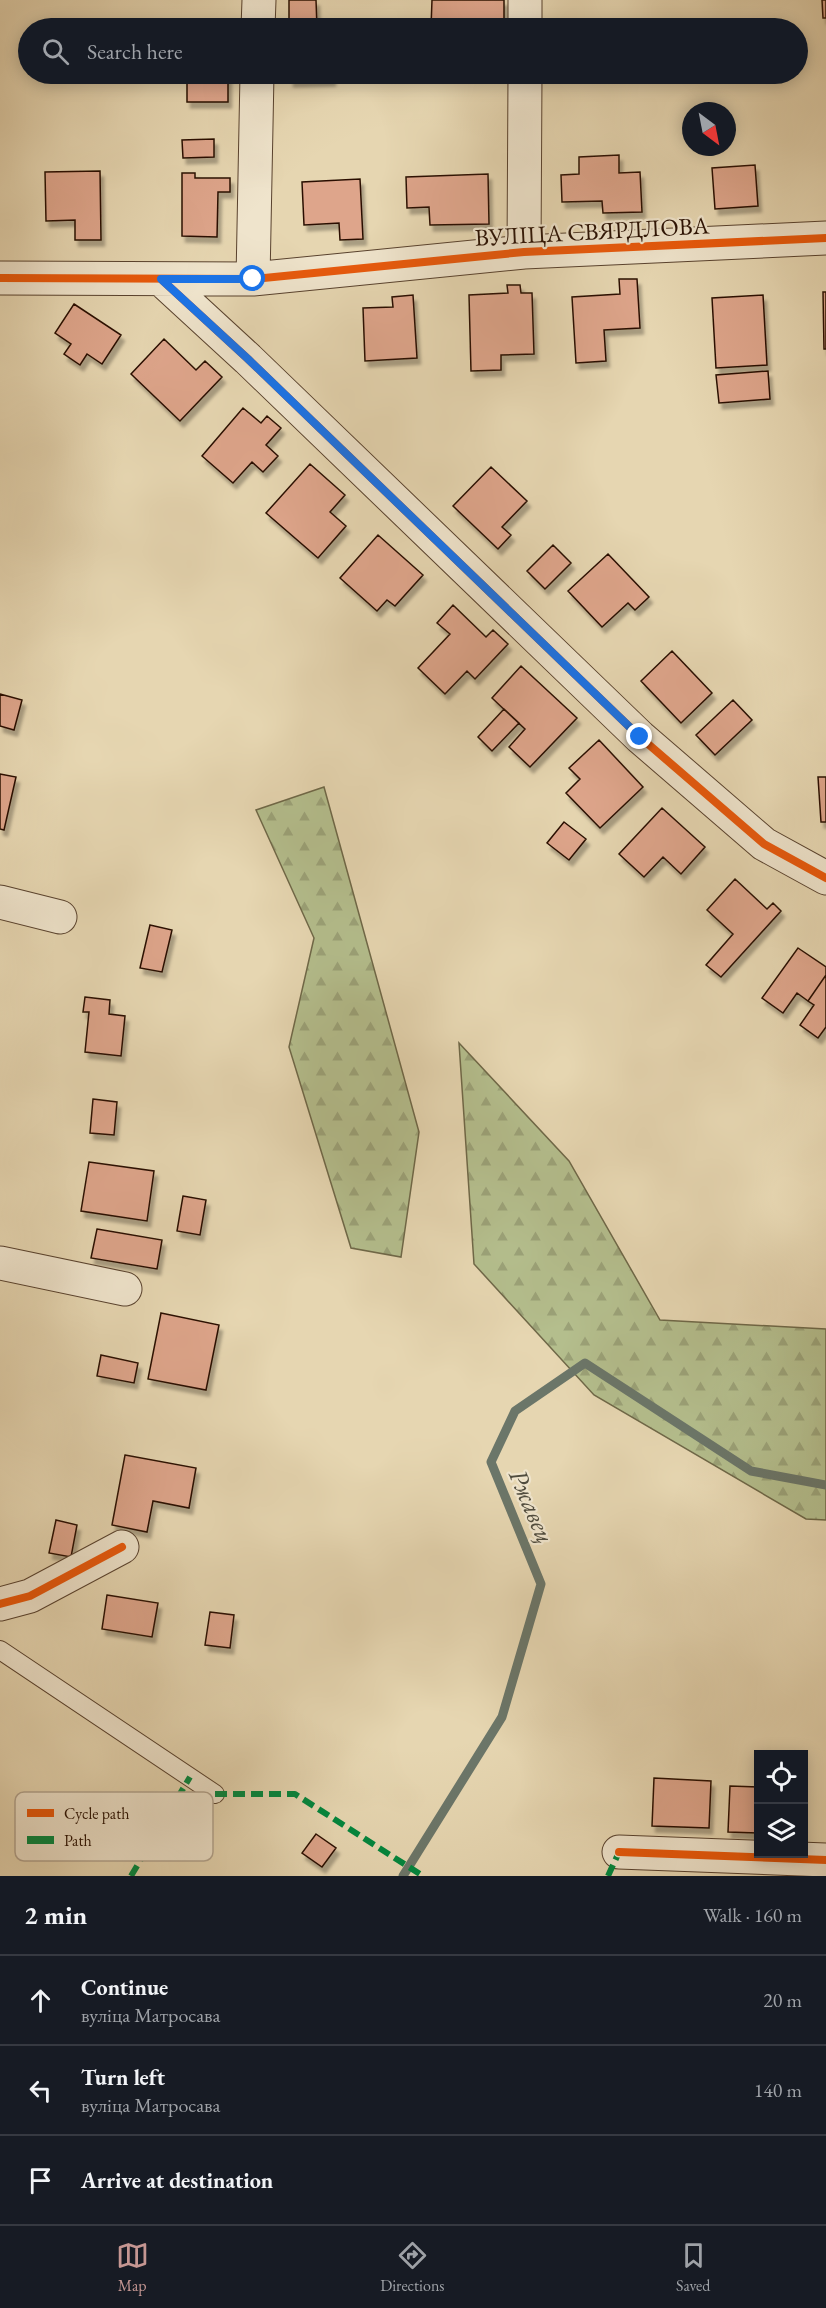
<!DOCTYPE html>
<meta charset="utf-8">
<style>
:root{--surface:#171b24;--page:#242831;--text:#f1f3f6;--muted:#9ea1a6;--line:#363941;--accent:#c59692}
body{margin:0;font-family:"EB Garamond",serif;background:var(--page);color:var(--text)}
.controls{position:absolute;right:18px;bottom:18px;display:grid;overflow:hidden;border-radius:0px;box-shadow:0 3px 15px #0003}
.controls button{width:54px;height:54px;display:grid;place-items:center;padding:0;border:0;border-bottom:2px solid var(--line);background:var(--surface);color:var(--text);font:30px sans-serif}
.compass{position:absolute;left:682px;top:102px;width:54px;height:54px;border-radius:50%;background:var(--surface);box-shadow:0 3px 15px #0003;rotate:148deg}
.stop{position:absolute;width:18px;height:18px;margin:-14px;border:4px solid #1a73e8;border-radius:50%;background:#fff}
.stop.end{background:#1a73e8;border-color:#fff;box-shadow:0 2px 6px #0008}
.list{margin:0;padding:0;list-style:none}
h2{display:flex;justify-content:space-between;align-items:center;height:78px;margin:0;padding:0 24px;font-size:26px}
h2 small{font-size:20px;font-weight:400;color:var(--muted)}
.list li{display:grid;grid-template-columns:39px 1fr auto;gap:18px;align-items:center;box-sizing:border-box;height:90px;padding:0 24px;border-top:2px solid var(--line)}
.list b{display:block;font-size:22px;white-space:nowrap}
.list p{margin:0;font-size:20px;white-space:nowrap;color:var(--muted)}
.list em{font-size:20px;font-style:normal;color:var(--muted)}
.icon{flex:none;width:33px;height:33px;fill:none;stroke:currentColor;stroke-width:2;stroke-linecap:round;stroke-linejoin:round}
.map{position:relative;flex:none;width:826px;height:1876px;overflow:hidden}
.search{position:absolute;background:var(--surface);box-shadow:0 3px 15px #0003;left:18px;right:18px;top:18px;height:66px;display:flex;align-items:center;gap:15px;box-sizing:border-box;padding:0 21px;border-radius:33px;color:var(--muted);font-size:22px}
.sheet{height:348px;background:var(--surface)}
nav{display:flex;justify-content:space-around;align-items:center;box-sizing:border-box;height:84px;border-top:2px solid var(--line);background:var(--surface);font-size:16px;color:var(--muted)}
nav a{display:grid;justify-items:center;gap:3px}
nav .on{color:var(--accent)}
.map>svg:first-child{display:block}
</style>
<div class="map">
<svg width="826" height="1876" viewBox="0 0 826 1876">
<defs>
<pattern id="forest-firs" width="22" height="20" patternUnits="userSpaceOnUse" patternTransform="scale(1.5)"><rect width="22" height="20" fill="#b4be8d"/><path d="M5 1l3.5 6h-7zM16 11l3.5 6h-7z" fill="#9ba278"/></pattern>
<filter id="shadow"><feDropShadow dx="3.5" dy="6" stdDeviation="1.5" flood-color="#0004"/></filter>
</defs>
<rect width="100%" height="100%" fill="#e6d6b1"/>
<filter id="stains"><feTurbulence type="fractalNoise" baseFrequency=".00333" numOctaves="4"/><feColorMatrix values="0 0 0 0 .2 0 0 0 0 .09 0 0 0 0 .02 0 0 0 .5 -.17"/></filter>
<radialGradient id="worn" r=".72"><stop offset=".6" stop-color="#630" stop-opacity="0"/><stop offset="1" stop-color="#630" stop-opacity=".3"/></radialGradient>
<path fill="url(#forest-firs)" stroke="#6f6848" stroke-width="1.5" d="M324 787 419 1132 401 1257 351 1248 289 1047 314 938 256 810Z
M459 1043 569 1161 660 1320 826 1329V1520L806 1519 594 1395 474 1264Z"/>
<g fill="none" stroke-linecap="round" stroke-linejoin="round">
<path stroke="#6b7669" stroke-width="9" d="M403 1876 502 1717 541 1584 491 1462 515 1411 585 1363 751 1471 826 1485"/>
</g>
<path fill="#dea58b" stroke="#2a1103" stroke-width="1.5" filter="url(#shadow)" d="M289 0H316L317 28H289Z
M432 0H504V28H431Z
M822 0H826V18H823Z
M187 74H228V102H187Z
M290 74H332V80L290 81Z
M214 139V157L183 158 182 140Z
M619 155V173L640 172 642 212 603 213 602 201 562 202 561 175 579 174V157Z
M755 165 758 206 715 209 712 168Z
M100 171 101 240H75V220L46 221 45 172Z
M182 173H195V178H230V192H218L217 237 182 236Z
M488 174 489 224 430 225 429 207 407 208 406 177Z
M360 179 363 239 340 240 339 223 304 225 302 182Z
M619 279H637L640 328 604 330 606 361 576 363 572 297 620 294Z
M507 285H520L521 293H532L534 354 501 355V370L471 371 469 295 508 293Z
M823 292H826V349H824Z
M413 295 417 358 365 361 363 308 393 307 392 297Z
M763 295 767 365 716 368 712 298Z
M74 304 121 335 102 364 87 354 80 365 64 354 71 344 55 333Z
M164 339 196 370 205 361 222 377 180 421 131 374Z
M768 371 770 399 719 403 716 375Z
M243 408 261 423 267 416 281 428 266 445 278 456 263 472 252 462 233 483 202 456Z
M310 464 345 495 330 512 346 526 318 558 266 513Z
M491 467 527 501 502 527 511 535 498 549 453 506Z
M378 535 423 575 395 606 387 600 377 611 340 578Z
M553 545 571 563 545 589 527 571Z
M608 554 649 597 635 610 628 603 602 627 568 591Z
M453 605 486 637 493 630 508 644 475 679 467 671 445 694 418 668 450 634 437 623Z
M672 651 712 693 681 723 641 681Z
M521 666 577 718 530 767 509 747 525 729 492 698Z
M0 694 22 700 14 730 0 726Z
M733 700 752 720 715 755 696 735Z
M504 709 519 723 492 751 478 737Z
M599 740 643 787 600 828 566 793 580 779 569 768Z
M0 774 16 777 4 830 0 829Z
M818 777H826V822H821Z
M662 808 705 847 681 874 663 857 644 877 619 854Z
M564 822 586 839 569 860 547 843Z
M735 879 767 909 773 903 781 911 721 977 706 965 733 934 707 910Z
M150 925 172 930 162 972 140 968Z
M798 948 826 967V975L808 1001 797 993 783 1013 762 998Z
M826 975V1027L818 1038 800 1025 814 1005 808 1001Z
M85 997 110 1000 109 1014 125 1016 121 1056 85 1052 89 1012H83Z
M93 1099 117 1102 114 1135 90 1133Z
M89 1162 154 1171 147 1221 81 1211Z
M183 1196 206 1200 200 1235 177 1231Z
M97 1229 162 1240 157 1269 91 1258Z
M161 1313 219 1325 206 1390 148 1379Z
M101 1355 138 1363 134 1383 97 1376Z
M125 1455 196 1468 189 1508 153 1501 147 1532 112 1525Z
M56 1520 77 1525 71 1557 49 1553Z
M107 1595 158 1603 152 1637 102 1629Z
M210 1612 234 1615 230 1648 205 1645Z
M654 1778 711 1781 709 1828 652 1826Z
M730 1786 758 1787V1833L728 1832Z
M316 1834 336 1848 322 1867 302 1853Z"/>
<g fill="none" stroke-linecap="round" stroke-linejoin="round">
<defs>
<path id="lane" d="M0 1650 215 1794"/>
<path id="street" d="M258 28 259 0
M525 28V0
M524 252 525 74
M0 278 253 279 524 252 826 238
M161 279 248 359 640 737 764 844 826 878
M253 279 257 74
M0 902 60 917
M0 1263 125 1289
M0 1604 30 1596 122 1547
M619 1852 826 1860"/>
</defs>
<use href="#lane" stroke="#59422e" stroke-width="20"/>
<use href="#street" stroke="#59422e" stroke-width="35"/>
<use href="#lane" stroke="#efe4cc" stroke-width="18"/>
<use href="#street" stroke="#efe4cc" stroke-width="33"/>
<path stroke="#00873e" stroke-width="6" stroke-dasharray="12 6" stroke-linecap="butt" d="M215 1794H295L423 1876
M131 1876 190 1777
M608 1876 619 1852"/>
<defs>
<path id="cycleway" d="M0 278 253 279 524 252 826 238
M161 279 248 359 640 737 764 844 826 878
M0 1604 30 1596 122 1547
M619 1852 826 1860"/>
</defs>
<use href="#cycleway" stroke="#efe4cc" stroke-width="11"/>
<use href="#cycleway" stroke="#e8590c" stroke-width="8"/>
</g>
<g fill="none" stroke-linecap="round" stroke-linejoin="round">
<path stroke="#1a73e8" stroke-width="8" d="M253 279H161L248 359 640 737"/>
</g>
<g text-anchor="middle" dominant-baseline="central" stroke-width="4.5" stroke-linejoin="round" paint-order="stroke">
<g font-size="24" fill="#2a1103" stroke="#efe4cc">
<text transform="translate(592 231) rotate(-3)">ВУЛІЦА СВЯРДЛОВА</text>
</g>
<g font-size="26" font-style="italic" fill="#504c3e" stroke="#efe4cc">
<text transform="translate(532 1506) rotate(67)">Ржавец</text>
</g>
</g>
<rect x="15" y="1792" width="198" height="69" rx="9" fill="#efe4cc" stroke="#b4a590" stroke-width="1.5"/>
<rect x="27" y="1809" width="27" height="8" fill="#e8590c"/>
<rect x="27" y="1836" width="27" height="8" fill="#00873e"/>
<g font-size="16" fill="#2a1103">
<text x="64" y="1819">Cycle path</text>
<text x="64" y="1846">Path</text>
</g>
<rect width="100%" height="100%" filter="url(#stains)"/>
<rect width="100%" height="100%" fill="url(#worn)"/>
</svg>
<div class="controls">
<button><svg class="icon" aria-label="locate" viewBox="0 0 24 24"><circle cx="12" cy="12" r="6"/><path d="M12 2v4M12 18v4M2 12h4M18 12h4"/></svg></button>
<button><svg class="icon" aria-label="layers" viewBox="0 0 24 24"><path d="M12 4l9 5-9 5-9-5zM3 14l9 5 9-5"/></svg></button>
</div>
<svg class="compass" viewBox="-18 -18 36 36"><path d="M0-13l5 13h-10z" fill="#e53935"/><path d="M0 13l5-13h-10z" fill="#9ea1a6"/></svg>
<div class="stop" style="left:253px;top:279px"></div>
<div class="stop end" style="left:640px;top:737px"></div>
<div class="search"><svg class="icon" aria-label="search" viewBox="0 0 24 24"><circle cx="10" cy="10" r="6"/><path d="M15 15l6 6"/></svg>Search here</div>
</div>
<section class="sheet">
<h2>2 min<small>Walk · 160 m</small></h2>
<ul class="list">
<li><svg class="icon" aria-label="ahead" viewBox="0 0 24 24"><path d="M12 20V5M6 11l6-6 6 6"/></svg><div><b>Continue</b><p>вуліца Матросава</p></div><em>20 m</em></li>
<li><svg class="icon" aria-label="left" viewBox="0 0 24 24"><path d="M17 20v-9H6M10 6l-5 5 5 5"/></svg><div><b>Turn left</b><p>вуліца Матросава</p></div><em>140 m</em></li>
<li><svg class="icon" aria-label="arrive" viewBox="0 0 24 24"><path d="M6 21V4h12l-3 4 3 4H6"/></svg><div><b>Arrive at destination</b></div></li>
</ul>
</section>
<nav>
<a class="on"><svg class="icon" aria-label="map" viewBox="0 0 24 24"><path d="M3 6l6-2 6 2 6-2v14l-6 2-6-2-6 2zM9 4v14M15 6v14"/></svg>Map</a>
<a><svg class="icon" aria-label="directions" viewBox="0 0 24 24"><path d="M12 3l9 9-9 9-9-9zM9 14v-3h6M13 9l2 2-2 2"/></svg>Directions</a>
<a><svg class="icon" aria-label="saved" viewBox="0 0 24 24"><path d="M7 4h10v16l-5-4-5 4z"/></svg>Saved</a>
</nav>
